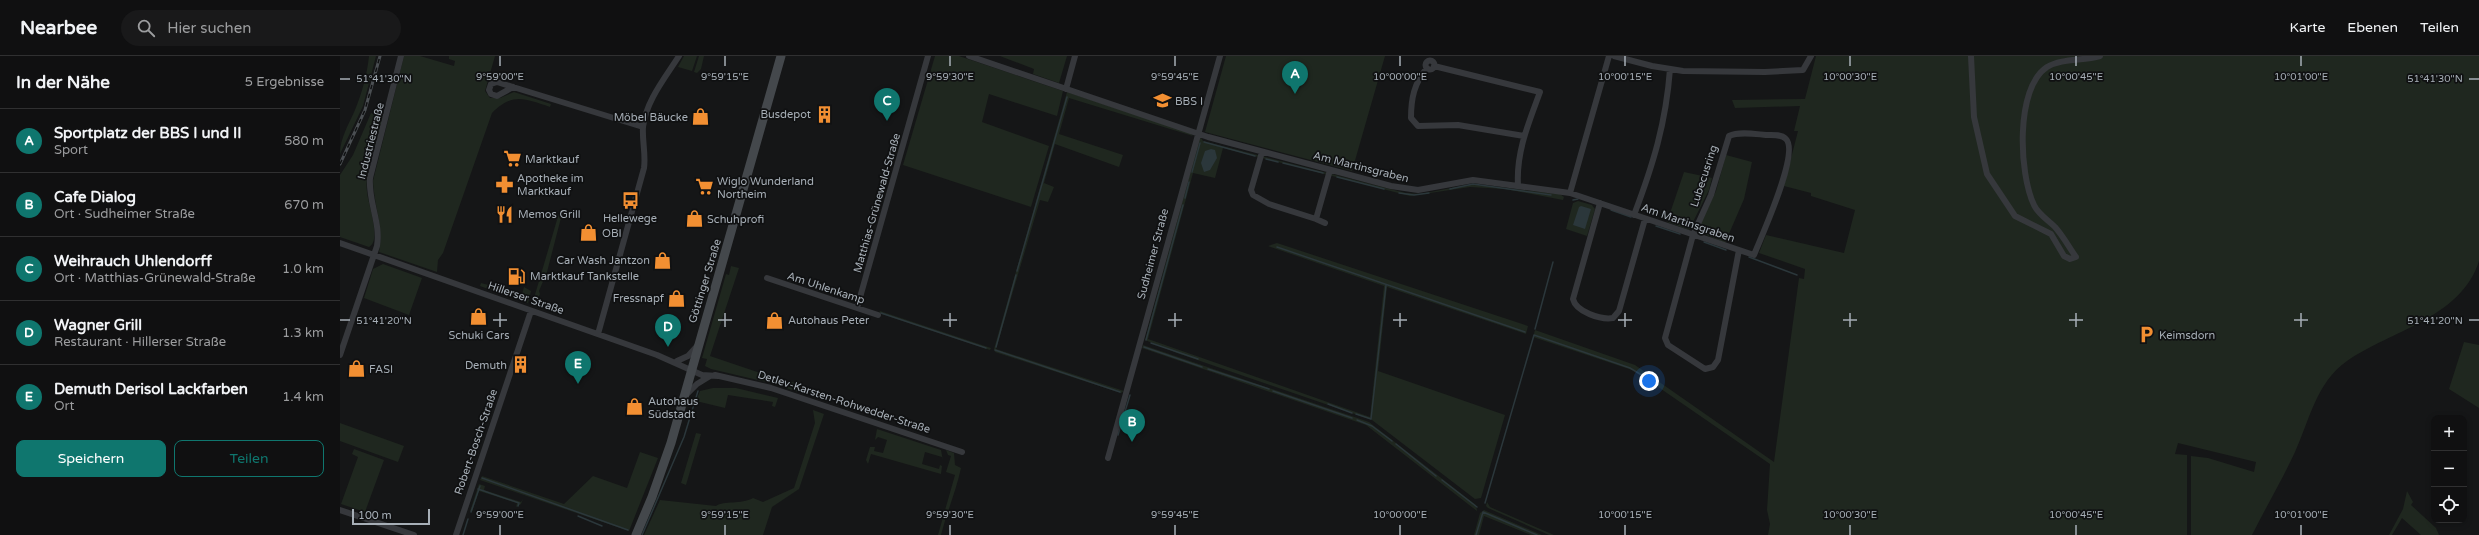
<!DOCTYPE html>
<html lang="de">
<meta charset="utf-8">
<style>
:root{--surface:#101011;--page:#19191a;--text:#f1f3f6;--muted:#9c9d9f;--line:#303031;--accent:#0f766e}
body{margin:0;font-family:"Varela Round",sans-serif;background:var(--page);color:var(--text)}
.controls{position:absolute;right:12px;bottom:12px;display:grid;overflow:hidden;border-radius:8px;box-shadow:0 2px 6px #0003}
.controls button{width:36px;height:36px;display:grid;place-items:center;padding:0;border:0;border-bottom:1px solid var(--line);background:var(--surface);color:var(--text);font:20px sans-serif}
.scale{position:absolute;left:12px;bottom:10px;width:78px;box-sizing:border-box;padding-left:4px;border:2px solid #a7afb7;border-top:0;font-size:11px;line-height:14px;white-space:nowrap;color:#a7afb7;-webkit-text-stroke:3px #101112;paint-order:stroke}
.you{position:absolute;left:1309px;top:325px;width:14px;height:14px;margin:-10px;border:3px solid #fff;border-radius:50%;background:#1a73e8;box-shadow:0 0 0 6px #1a73e833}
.badge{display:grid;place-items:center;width:26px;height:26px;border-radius:50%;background:var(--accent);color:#fff;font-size:13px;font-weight:700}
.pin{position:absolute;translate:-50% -33px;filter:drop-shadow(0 1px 2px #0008)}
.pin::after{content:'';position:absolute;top:21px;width:14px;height:12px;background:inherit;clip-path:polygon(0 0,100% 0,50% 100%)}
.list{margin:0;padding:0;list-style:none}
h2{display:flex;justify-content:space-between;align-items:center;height:52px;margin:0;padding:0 16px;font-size:17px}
h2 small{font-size:13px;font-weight:400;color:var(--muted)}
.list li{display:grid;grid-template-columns:26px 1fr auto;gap:12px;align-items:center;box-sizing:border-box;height:64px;padding:0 16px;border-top:1px solid var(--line)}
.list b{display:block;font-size:15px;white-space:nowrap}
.list p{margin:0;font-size:13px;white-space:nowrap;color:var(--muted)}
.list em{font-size:13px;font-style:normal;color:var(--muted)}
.actions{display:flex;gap:8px;padding:12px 16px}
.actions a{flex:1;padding:9px 0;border:1px solid var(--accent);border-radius:8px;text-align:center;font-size:14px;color:var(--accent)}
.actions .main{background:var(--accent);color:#fff}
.icon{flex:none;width:22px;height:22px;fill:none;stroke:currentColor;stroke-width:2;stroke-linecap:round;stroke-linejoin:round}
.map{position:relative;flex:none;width:2139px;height:479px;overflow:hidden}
header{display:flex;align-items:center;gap:24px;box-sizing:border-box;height:56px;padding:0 20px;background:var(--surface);border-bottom:1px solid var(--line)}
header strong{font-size:19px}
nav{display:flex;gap:22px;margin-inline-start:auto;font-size:14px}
.search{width:280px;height:36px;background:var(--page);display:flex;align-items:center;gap:10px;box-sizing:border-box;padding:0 14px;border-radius:22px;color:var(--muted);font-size:15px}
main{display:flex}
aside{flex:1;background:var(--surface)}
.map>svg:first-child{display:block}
</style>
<header>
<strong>Nearbee</strong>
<div class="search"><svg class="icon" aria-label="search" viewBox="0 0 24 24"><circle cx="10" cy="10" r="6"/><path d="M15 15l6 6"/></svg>Hier suchen</div>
<nav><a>Karte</a><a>Ebenen</a><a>Teilen</a></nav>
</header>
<main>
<aside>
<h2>In der Nähe<small>5 Ergebnisse</small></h2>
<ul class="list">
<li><span class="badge">A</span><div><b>Sportplatz der BBS I und II</b><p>Sport</p></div><em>580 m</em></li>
<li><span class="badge">B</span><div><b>Cafe Dialog</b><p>Ort · Sudheimer Straße</p></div><em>670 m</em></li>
<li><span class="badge">C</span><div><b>Weihrauch Uhlendorff</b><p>Ort · Matthias-Grünewald-Straße</p></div><em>1.0 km</em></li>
<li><span class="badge">D</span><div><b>Wagner Grill</b><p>Restaurant · Hillerser Straße</p></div><em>1.3 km</em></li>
<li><span class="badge">E</span><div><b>Demuth Derisol Lackfarben</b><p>Ort</p></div><em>1.4 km</em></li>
</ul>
<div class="actions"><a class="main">Speichern</a><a>Teilen</a></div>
</aside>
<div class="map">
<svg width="2139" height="479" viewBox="0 0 2139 479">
<rect width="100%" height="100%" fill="#151617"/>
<path fill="#1f271f" d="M29 0H36L23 50 0 98C0 82 9 68 15 54 22 37 27 19 29 0Z
M64 0H80L114 10 115 5 109 3V0H155L145 35 150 42H160L174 36 211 48 210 51C185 43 173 36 152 57L103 197 98 204 97 216 39 196C44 171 34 150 33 125Z
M344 0H357L352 15 338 11Z
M359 0H364L361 13 357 17 354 16Z
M595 0H619L723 35 717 60 649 38 642 66 709 90 691 151 563 109Z
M660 0H727L719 27 693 18 694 13Z
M886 0H1045L1012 115 865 76Z
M1476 0H2139V205C2121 262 2050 275 2007 305 1976 327 1970 363 1955 396 1942 424 1926 451 1912 479H1851V400L1868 402 1914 416 1916 406 1838 387 1835 398 1847 399V479H1428L1430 468 1427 454 1430 408 1295 315 1193 281 1195 274 1295 309 1434 406 1459 222 1464 223 1465 213 1419 197 1426 179 1504 197 1515 154 1471 140V137L1444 130 1458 75H1454L1460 50 1395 52 1392 44 1465 43Z
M727 36 850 77 853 80 729 42 719 78 783 99 779 111 715 88 704 127 714 131 708 146 700 144 656 293 784 335 781 337 655 296 654 293Z
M31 57 44 60C37 83 24 111 27 136 28 148 42 184 29 191L0 181V119L13 99Z
M861 82 863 85 1066 137 1080 138 1132 128 1220 138 1224 141 1223 144 1165 133 1130 131 1070 140 883 92 875 122 853 117 808 283 1030 361 1044 230 928 190 937 187 1188 270 1186 278 1047 231 1038 315 1165 359 1141 442 1135 443 1032 364 837 297 805 284 859 83Z
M1386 99 1412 106 1404 143 1385 187 1357 175 1376 135Z
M1344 116 1372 122 1369 134 1349 174 1327 166Z
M1238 145 1252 149 1255 153 1247 180 1226 173 1233 147Z
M219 157 222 158 207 216 199 235 200 238 195 249 194 242Z
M43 208 82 222 69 259 24 242 33 213Z
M391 210 399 212 370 300 441 324 435 328 371 313 365 310 367 303 362 302 386 218 389 219Z
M141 227 182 238 184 231 191 235 188 247 140 230Z
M540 255 651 292 650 294 539 257Z
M2124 286 2139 289V352L2109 333Z
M803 289 1029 366 1136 449 1137 455 1026 369 802 292Z
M449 325 470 332 468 339 446 332Z
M373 332H396L438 342 435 351 432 350 433 346 388 339 385 352 356 345 360 335Z
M473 354 484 358 459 433 432 451 423 479H304L320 444 376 450C384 444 401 449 413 442L423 446 454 432 475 367Z
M0 367 64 390 58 406 0 385Z
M537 373 601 394 603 405 602 401 585 396 582 408 599 413 600 409 602 410 601 418 531 398 528 408 526 404 530 391H535L534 395 543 397 547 384 538 381 535 384Z
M356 377 361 378 346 429 341 427Z
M14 393 44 404 25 456 1 448 18 401 12 398Z
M606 394 614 397 615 409 621 412C616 435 607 456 601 479H598L615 419 606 416 611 400 608 399Z
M300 396 318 402 289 475 140 424 142 420 224 448 253 420 287 432Z
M139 428 145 430 144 434 181 446 183 443 181 448 176 451 177 447 139 435 132 456 130 455Z
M2067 435 2073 446 2071 449 2096 472 2099 479H2081L2062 462 2052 479H2049L2063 453Z
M1147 446 1150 451 1214 479H1209L1148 452 1146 450Z
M1144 454 1146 455 1202 479H1191L1144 460 1139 479H1134L1140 457Z"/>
<path fill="#2b373b" d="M871 93 875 94 877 102 870 114 864 116 861 107 865 95Z
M1241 150 1251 153 1245 173 1233 169 1239 151Z"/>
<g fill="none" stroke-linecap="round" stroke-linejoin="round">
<path stroke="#2b373b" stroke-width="1.5" d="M864 86 915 100
M926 103 938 106
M943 107 983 117
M852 116 860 87
M997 121 1044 133
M1110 133 1133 128 1211 139
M1059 137 1074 139 1089 137
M845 142 849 126
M1233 144 1238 143
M1271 154 1291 161
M1316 170 1340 178
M1364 186 1386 194
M937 191 1185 276
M1409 201 1457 219
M677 215 727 41
M541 257 646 292
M1195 273 1213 206
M806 284 843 149
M811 287 858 303
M656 291 676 219
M804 291 862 311
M655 294 780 336
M868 313 929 333
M933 335 1012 362
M988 348 1012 357
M1016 358 1031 363 1046 229
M1017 364 1032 370 1052 385
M778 379 790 339
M1056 388 1096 420
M142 422 288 474
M1102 424 1137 451
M138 433 179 447 178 450
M1145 447 1194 279 1290 312 1318 329
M131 456 140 430
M238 460 262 470
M123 479 128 463
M302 479 344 381 358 335
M1136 479 1143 456 1197 479"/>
<path stroke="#36383c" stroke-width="6" d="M629 0 868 81 1051 130 1078 134 1133 124 1230 137 1414 199C1421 181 1460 97 1446 83 1441 78 1432 79 1426 79 1415 78 1399 75 1389 80L1371 139 1353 179 1325 282 1328 289 1365 313 1373 311 1378 304 1399 194
M1274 0 1312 10 1343 15 1425 16 1463 14 1471 0
M1631 0 1634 61 1647 118 1675 160 1711 178 1724 200 1730 203 1736 201C1729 191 1723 180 1715 171 1708 164 1698 158 1694 149 1679 118 1675 32 1707 11 1722 2 1743 5 1760 0
M1085.5 9a4.5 4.5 0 1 1 9 0a4.5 4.5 0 1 1-9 0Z
M1094 10 1200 36C1189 66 1176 96 1178 129
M1087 12C1074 27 1071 43 1071 62L1078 70 1118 69 1184 80
M173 31 157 40 151 38 149 34 151 28 157 26 173 31 303 71
M726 33 735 0
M922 96 911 134 913 139 929 148 976 163 990 114
M1230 137 1269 0
M1260 147 1233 243C1236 256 1261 264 1273 262L1279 255 1305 163
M1294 159C1313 109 1326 67 1330 13
M976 163 985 167
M0 187 317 299 362 319 378 320
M427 222 538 259
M517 252 588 0
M258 278 304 112C306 98 302 85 303 71 306 45 325 22 339 0
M0 299 37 190C41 167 28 145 30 122L61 0
M337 305 348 300 358 289
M375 319 431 332 622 396
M346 339 357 328 370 320
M768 402 880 0
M0 454 74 479
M116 479 191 255"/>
<path stroke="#44484c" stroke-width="9" d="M296 479 312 441 331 387 441 0"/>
<defs>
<path id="rail" d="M0 108 25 54 40 0"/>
</defs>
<use href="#rail" stroke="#4b4f53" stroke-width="3"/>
<use href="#rail" stroke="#101112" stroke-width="1.5" stroke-dasharray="4.5" stroke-linecap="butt"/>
</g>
<path fill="none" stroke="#a7afb7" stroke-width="1.5" d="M160 0V10M385 0V10M610 0V10M835 0V10M1060 0V10M1285 0V10M1510 0V10M1736 0V10M1961 0V10M0 23H10M2129 23H2139M160 257V271M385 257V271M610 257V271M835 257V271M1060 257V271M1285 257V271M1510 257V271M1736 257V271M1961 257V271M0 264H10M153 264H167M378 264H392M603 264H617M828 264H842M1053 264H1067M1278 264H1292M1503 264H1517M1729 264H1743M1954 264H1968M2129 264H2139M160 469V479M385 469V479M610 469V479M835 469V479M1060 469V479M1285 469V479M1510 469V479M1736 469V479M1961 469V479"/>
<defs>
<symbol id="school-bare" viewBox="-9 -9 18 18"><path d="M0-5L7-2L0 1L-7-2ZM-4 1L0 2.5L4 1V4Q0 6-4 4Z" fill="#f28f32" stroke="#101112" stroke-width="2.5" paint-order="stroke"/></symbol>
<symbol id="building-bare" viewBox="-9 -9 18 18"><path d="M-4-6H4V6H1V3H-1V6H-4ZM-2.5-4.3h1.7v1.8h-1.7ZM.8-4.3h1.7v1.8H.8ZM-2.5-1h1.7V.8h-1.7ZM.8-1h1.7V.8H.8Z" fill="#f28f32" stroke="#101112" stroke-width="2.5" paint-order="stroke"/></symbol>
<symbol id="shop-bare" viewBox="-9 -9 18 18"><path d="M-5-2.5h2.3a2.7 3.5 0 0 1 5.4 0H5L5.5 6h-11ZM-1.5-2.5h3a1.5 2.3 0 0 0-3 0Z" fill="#f28f32" stroke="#101112" stroke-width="2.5" paint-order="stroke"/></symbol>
<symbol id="supermarket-bare" viewBox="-9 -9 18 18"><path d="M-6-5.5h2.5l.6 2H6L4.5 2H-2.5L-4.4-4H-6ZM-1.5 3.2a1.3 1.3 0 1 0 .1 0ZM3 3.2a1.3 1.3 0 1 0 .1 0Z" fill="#f28f32" stroke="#101112" stroke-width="2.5" paint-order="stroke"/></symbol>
<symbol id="pharmacy-bare" viewBox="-9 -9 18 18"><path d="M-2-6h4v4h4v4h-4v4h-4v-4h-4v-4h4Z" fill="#f28f32" stroke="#101112" stroke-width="2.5" paint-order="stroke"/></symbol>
<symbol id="bus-bare" viewBox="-9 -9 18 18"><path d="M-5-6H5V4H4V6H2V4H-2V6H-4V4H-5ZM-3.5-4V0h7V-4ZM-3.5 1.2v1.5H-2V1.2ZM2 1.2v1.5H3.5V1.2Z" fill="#f28f32" stroke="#101112" stroke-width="2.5" paint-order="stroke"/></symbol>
<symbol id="restaurant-bare" viewBox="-9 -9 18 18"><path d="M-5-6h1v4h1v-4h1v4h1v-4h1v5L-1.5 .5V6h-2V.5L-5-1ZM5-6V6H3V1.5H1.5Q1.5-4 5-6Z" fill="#f28f32" stroke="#101112" stroke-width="2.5" paint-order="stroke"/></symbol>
<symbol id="fuel-bare" viewBox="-9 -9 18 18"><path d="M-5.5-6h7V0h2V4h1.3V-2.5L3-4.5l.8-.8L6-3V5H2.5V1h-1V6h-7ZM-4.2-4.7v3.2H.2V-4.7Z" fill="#f28f32" stroke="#101112" stroke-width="2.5" paint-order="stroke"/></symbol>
<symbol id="parking-bare" viewBox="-9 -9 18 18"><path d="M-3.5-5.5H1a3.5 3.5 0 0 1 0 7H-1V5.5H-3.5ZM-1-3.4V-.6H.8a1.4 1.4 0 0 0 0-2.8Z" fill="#f28f32" stroke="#101112" stroke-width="2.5" paint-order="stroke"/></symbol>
</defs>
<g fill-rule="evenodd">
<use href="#school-bare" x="810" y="32" width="25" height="25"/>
<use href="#building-bare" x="472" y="46" width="25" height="25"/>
<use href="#shop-bare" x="348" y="48" width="25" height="25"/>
<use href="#supermarket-bare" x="160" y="90" width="25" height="25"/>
<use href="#pharmacy-bare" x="152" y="116" width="25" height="25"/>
<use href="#supermarket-bare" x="352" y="118" width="25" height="25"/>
<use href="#bus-bare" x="278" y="132" width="25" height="25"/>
<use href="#restaurant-bare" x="152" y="146" width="25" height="25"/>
<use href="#shop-bare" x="342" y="150" width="25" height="25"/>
<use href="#shop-bare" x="236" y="164" width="25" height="25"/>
<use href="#shop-bare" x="310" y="192" width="25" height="25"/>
<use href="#fuel-bare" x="164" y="208" width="25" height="25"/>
<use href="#shop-bare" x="324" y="230" width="25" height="25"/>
<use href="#shop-bare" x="126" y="248" width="25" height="25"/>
<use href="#shop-bare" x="422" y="252" width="25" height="25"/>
<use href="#parking-bare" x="1794" y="266" width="25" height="25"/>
<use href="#building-bare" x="168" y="296" width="25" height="25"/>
<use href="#shop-bare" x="4" y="300" width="25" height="25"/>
<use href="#shop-bare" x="282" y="338" width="25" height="25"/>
</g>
<g text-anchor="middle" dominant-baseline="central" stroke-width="3.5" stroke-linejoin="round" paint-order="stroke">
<g font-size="11" fill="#a7afb7" stroke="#101112" text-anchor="start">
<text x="835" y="45">BBS I</text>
<text x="471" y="58" text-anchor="end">Busdepot</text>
<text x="348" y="61" text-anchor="end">Möbel Bäucke</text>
<text x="185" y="103">Marktkauf</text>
<text x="177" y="122">Apotheke im<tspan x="177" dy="13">Marktkauf</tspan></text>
<text x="377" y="125">Wiglo Wunderland<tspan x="377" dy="13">Northeim</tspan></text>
<text x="178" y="158">Memos Grill</text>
<text x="290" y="162" text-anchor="middle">Hellewege</text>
<text x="367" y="163">Schuhprofi</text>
<text x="262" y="177">OBI</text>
<text x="310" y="204" text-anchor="end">Car Wash Jantzon</text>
<text x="190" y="220">Marktkauf Tankstelle</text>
<text x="324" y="242" text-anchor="end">Fressnapf</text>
<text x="448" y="264">Autohaus Peter</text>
<text x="139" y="279" text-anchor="middle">Schuki Cars</text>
<text x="1819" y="279">Keimsdorn</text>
<text x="167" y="309" text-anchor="end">Demuth</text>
<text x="29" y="313">FASI</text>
<text x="308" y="345">Autohaus<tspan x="308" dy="13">Südstadt</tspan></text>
</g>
<g font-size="11" fill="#a7afb7" stroke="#101112">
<text transform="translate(31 85) rotate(-76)">Industriestraße</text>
<text transform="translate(1021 111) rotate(14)">Am Martinsgraben</text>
<text transform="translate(1364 120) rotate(-72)">Lubecusring</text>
<text transform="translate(537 147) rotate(-74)">Matthias-Grünewald-Straße</text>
<text transform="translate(1348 167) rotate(19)">Am Martinsgraben</text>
<text transform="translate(813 198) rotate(-75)">Sudheimer Straße</text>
<text transform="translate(365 225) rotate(-73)">Göttinger Straße</text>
<text transform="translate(486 232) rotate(18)">Am Uhlenkamp</text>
<text transform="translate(186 242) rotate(19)">Hillerser Straße</text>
<text transform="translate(504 346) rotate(18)">Detlev-Karsten-Rohwedder-Straße</text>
<text transform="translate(136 386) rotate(-71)">Robert-Bosch-Straße</text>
</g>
</g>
<g font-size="10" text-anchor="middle" fill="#a7afb7" stroke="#101112" stroke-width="3.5" stroke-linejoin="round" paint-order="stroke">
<text x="160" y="24">9°59'00"E</text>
<text x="385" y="24">9°59'15"E</text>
<text x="610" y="24">9°59'30"E</text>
<text x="835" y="24">9°59'45"E</text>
<text x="1060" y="24">10°00'00"E</text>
<text x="1285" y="24">10°00'15"E</text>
<text x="1510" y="24">10°00'30"E</text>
<text x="1736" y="24">10°00'45"E</text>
<text x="1961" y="24">10°01'00"E</text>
<text x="44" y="26">51°41'30"N</text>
<text x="2095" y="26">51°41'30"N</text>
<text x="44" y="268">51°41'20"N</text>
<text x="2095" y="268">51°41'20"N</text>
<text x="160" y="462">9°59'00"E</text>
<text x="385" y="462">9°59'15"E</text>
<text x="610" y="462">9°59'30"E</text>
<text x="835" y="462">9°59'45"E</text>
<text x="1060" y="462">10°00'00"E</text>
<text x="1285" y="462">10°00'15"E</text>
<text x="1510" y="462">10°00'30"E</text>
<text x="1736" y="462">10°00'45"E</text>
<text x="1961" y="462">10°01'00"E</text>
</g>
</svg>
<div class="controls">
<button>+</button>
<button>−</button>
<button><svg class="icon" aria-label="locate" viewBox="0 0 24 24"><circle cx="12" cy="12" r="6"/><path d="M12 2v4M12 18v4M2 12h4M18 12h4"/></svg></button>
</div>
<div class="scale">100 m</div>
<div class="you"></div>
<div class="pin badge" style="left:955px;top:38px">A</div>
<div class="pin badge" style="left:792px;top:386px">B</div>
<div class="pin badge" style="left:547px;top:65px">C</div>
<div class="pin badge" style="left:328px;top:291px">D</div>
<div class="pin badge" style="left:238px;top:328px">E</div>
</div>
</main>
